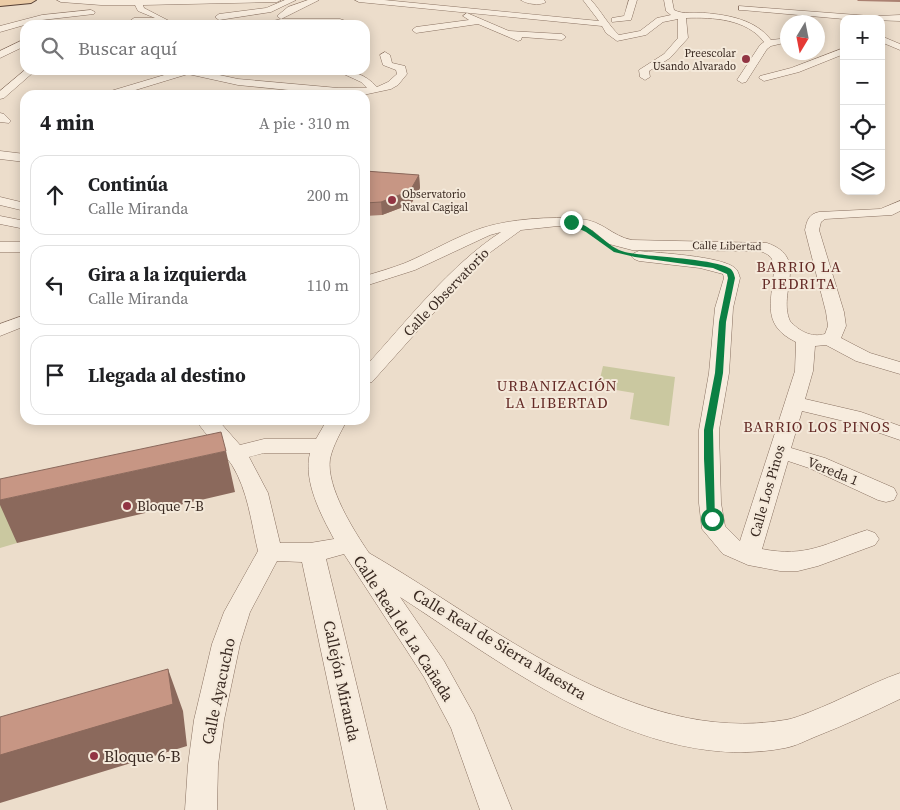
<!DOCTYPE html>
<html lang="es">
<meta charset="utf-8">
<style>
:root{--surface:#fff;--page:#f6f6f6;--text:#202124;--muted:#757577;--line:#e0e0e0}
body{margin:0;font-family:"Source Serif 4",serif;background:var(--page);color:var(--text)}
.controls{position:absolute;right:15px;top:15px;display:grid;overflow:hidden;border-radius:10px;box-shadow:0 2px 12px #0003}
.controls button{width:45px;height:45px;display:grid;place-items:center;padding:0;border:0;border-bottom:1px solid var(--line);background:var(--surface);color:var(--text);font:25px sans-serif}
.compass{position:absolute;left:780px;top:15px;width:45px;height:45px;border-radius:50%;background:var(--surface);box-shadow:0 2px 12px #0003;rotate:190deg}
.stop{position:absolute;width:15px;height:15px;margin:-11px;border:4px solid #0b8043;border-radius:50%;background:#fff}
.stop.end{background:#0b8043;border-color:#fff;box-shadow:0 1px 5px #0008}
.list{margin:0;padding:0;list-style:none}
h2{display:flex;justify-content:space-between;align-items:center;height:65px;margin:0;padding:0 20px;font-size:21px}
h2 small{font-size:16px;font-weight:400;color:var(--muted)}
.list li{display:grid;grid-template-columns:32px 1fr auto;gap:15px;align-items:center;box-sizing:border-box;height:80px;margin:0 10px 10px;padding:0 10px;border:1px solid var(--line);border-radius:15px}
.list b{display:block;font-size:19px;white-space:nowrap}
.list p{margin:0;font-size:16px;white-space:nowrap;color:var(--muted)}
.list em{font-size:16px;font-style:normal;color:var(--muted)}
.icon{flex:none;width:28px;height:28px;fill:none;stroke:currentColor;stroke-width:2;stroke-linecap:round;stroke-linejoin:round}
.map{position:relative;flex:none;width:900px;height:810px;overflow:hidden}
.search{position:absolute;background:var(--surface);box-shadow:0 2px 12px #0003;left:20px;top:20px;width:350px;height:55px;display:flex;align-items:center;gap:12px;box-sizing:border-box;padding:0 18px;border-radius:15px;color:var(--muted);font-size:19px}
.panel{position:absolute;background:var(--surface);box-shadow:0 2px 12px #0003;left:20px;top:90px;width:350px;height:335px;border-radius:15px}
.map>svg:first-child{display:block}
</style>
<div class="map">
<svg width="900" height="810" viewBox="0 0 900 810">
<rect width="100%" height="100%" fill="#ecddcb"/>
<path fill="#cac8a0" d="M603 366 675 377 669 426 630 419 634 393 598 387Z
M15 497 17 543 0 548V501Z"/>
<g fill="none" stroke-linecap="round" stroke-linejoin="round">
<defs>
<path id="minor" d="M57 0H281L277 2 143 5 144 8 177 25H167L163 23 124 25 134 18H155L138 11 135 5H101L61 2Z
M285 0H296L271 12 219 20 215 17 219 14 266 8Z
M308 0H319L281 19H340L357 25 277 24 273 21 281 19 277 16 288 7Z
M355 0H384L599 21 583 0H591C601 11 609 26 619 35L640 31 657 18 671 15 666 11 664 0H672L674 10C684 15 694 12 705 13 729 15 756 20 771 40L780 39 788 35V42L771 46 767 49 746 82 742 83 737 80 760 45 764 42C747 19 713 17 686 18L688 38 670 58 649 71 650 77 645 80 640 77 639 70 664 54 678 38V19L663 22 646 35 617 41 606 33 602 26 359 2Z
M521 0H544L546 2C540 6 526 4 521 0Z
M629 0H637L631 20 612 22V18L624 16Z
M739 6 870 16 874 19 878 16 900 15V21L844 19 742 10H739Z
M91 10 95 12 94 14 42 20 0 32V26L42 15Z
M467 13 509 31 562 34 566 37 562 40 522 37 521 40 518 41 478 24 416 33 412 30 416 27 469 20 463 16Z
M881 36 900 44V50L881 42Z
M25 39V46L0 58V51Z
M844 48V54L799 72 764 81 759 78 760 76 791 68Z
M385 52 390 55 392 63 405 66 407 74 398 85 391 89 363 95H338L238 85 188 74 119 95H103L104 93 181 70H196L238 79 338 88H367L361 82 335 70C352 70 365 74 377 87L388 82 397 74 396 70 383 65 380 55Z
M25 70H36L4 98 0 99V91Z
M0 113 4 114 11 121 9 123 0 122Z
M0 151 25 154V162L0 159Z
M0 197 25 203V211L0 205Z
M900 201V211L892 215 825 219 821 222 819 230 844 312 846 326 841 338 870 353 900 362V374L856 361 826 345 815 346 813 371 805 399 861 412 900 426V440L848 422 802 411 791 448 825 458 894 488 897 494 894 500 886 502 878 500 809 468 788 461 762 549C807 558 826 543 867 530L875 533 879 539 875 545 818 566 798 571H780L748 565 723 554 702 529 699 503V430L709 373 715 308 724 278 723 274 700 268 639 261 634 259 631 256 634 253 639 251C659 253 721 256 735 268 738 270 739 275 740 278L733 308 729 373 719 430 721 503 725 526 740 541 795 371 796 342C758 324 774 297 774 265 772 256 768 254 760 251L632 250 609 244 592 230 582 227 558 226 521 230 492 251 463 280 372 382 365 384V367C406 322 450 265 501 232L490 235 415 270 365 286V276C378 272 392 268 405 263 431 252 455 237 482 228 510 219 551 216 580 219 604 221 611 236 632 240L767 243C810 258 777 292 790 321 799 331 811 338 825 334L828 326 826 312 805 230C807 220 809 214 819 212L880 209Z
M0 216 25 221V229L0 224Z
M0 242H25V252H0Z
M25 315V326L0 336V324Z
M196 420H218L240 445 264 439H316L327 420H347C341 432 333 445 330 459 326 487 354 531 369 553 492 624 634 746 785 720 793 719 802 715 810 712 841 700 869 684 900 673V699C873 712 845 725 817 736 807 740 796 746 785 748 647 775 508 667 400 597L444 661 474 715 512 810H480L451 728 424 677 344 554 326 559 387 810H355L302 562 277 561 250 612 240 644 224 720 218 765 217 810H185L188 765 194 720 212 644 224 612 258 551C251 522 248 491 232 465 222 450 206 436 196 420ZM264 453H310C303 481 321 515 334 539L310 543H280L268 493 249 457Z"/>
<path id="major" d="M0 0H36L31 3 0 6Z"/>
</defs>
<use href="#minor" stroke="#887060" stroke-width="1"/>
<use href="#major" stroke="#563f34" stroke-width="2"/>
<use href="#minor" fill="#f7ecde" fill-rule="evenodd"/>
<use href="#major" fill="#ebcca7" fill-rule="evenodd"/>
</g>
<path fill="#ab8172" d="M857 0H900V2L858 1Z
M365 171 419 175 420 188 411 204 382 215 365 216Z"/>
<path fill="#8b695c" d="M419 175 420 188 411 204 382 215 381 202Z
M226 451 235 492 17 543 0 505V500Z
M168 669 183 711 187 746 0 803V755Z"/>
<path fill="#c79684" stroke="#8b695c" d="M365 171 419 175 410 191 381 202 365 203Z
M221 432 226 451 0 500V479Z
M168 669 173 704 0 755V717Z"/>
<path fill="#0b8043" d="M569 221C588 221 602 242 619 250 626 253 637 254 645 255 664 257 715 260 729 268 733 270 734 274 735 278L726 322 723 373 713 430 715 522 712 523 707 519 704 459V430L715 373 719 322 728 278 727 274 713 268 635 257 614 252 586 232 569 224Z"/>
<g fill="#923543" stroke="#f4e9da" stroke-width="2">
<circle cx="746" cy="59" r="5"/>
<circle cx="392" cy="200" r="5"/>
<circle cx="127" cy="506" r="5"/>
<circle cx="94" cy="756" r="5"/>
</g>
<g text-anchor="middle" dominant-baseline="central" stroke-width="4" stroke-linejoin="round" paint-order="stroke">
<g font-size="11" fill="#3a2a22" stroke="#f4e9da" text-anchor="end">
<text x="736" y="53">Preescolar<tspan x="736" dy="13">Usando Alvarado</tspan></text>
<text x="402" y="194" text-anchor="start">Observatorio<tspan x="402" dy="13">Naval Cagigal</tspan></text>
</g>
<g font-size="11" fill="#3a2a22" stroke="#f4e9da">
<text transform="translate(727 246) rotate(1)">Calle Libertad</text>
</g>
<g font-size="14" fill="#3a2a22" stroke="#f4e9da">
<text transform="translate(446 292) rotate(-46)">Calle Observatorio</text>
<text transform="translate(833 471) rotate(22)">Vereda 1</text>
<text transform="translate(767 491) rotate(-74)">Calle Los Pinos</text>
</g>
<g font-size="14" fill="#3a2a22" stroke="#f4e9da" text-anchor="start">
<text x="137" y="506">Bloque 7-B</text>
</g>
<g font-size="15" letter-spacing="1" fill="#632925" stroke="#f4e9da">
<text x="799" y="266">BARRIO LA<tspan x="799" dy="17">PIEDRITA</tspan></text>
<text x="557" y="385">URBANIZACIÓN<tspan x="557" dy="17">LA LIBERTAD</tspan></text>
<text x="817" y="426">BARRIO LOS PINOS</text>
</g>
<g font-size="16" fill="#3a2a22" stroke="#f4e9da">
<text transform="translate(404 628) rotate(57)">Calle Real de La Cañada</text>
<text transform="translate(500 644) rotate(31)">Calle Real de Sierra Maestra</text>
<text transform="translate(342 681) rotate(78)">Callejón Miranda</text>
<text transform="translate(218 691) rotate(-78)">Calle Ayacucho</text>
</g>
<g font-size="16" fill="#3a2a22" stroke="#f4e9da" text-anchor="start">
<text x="104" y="756">Bloque 6-B</text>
</g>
</g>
</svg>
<div class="controls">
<button>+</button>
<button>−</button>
<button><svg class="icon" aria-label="locate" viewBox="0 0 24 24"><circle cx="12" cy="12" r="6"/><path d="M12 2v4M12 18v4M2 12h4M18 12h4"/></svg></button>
<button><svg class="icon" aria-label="layers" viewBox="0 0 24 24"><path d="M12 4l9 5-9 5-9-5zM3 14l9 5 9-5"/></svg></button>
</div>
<svg class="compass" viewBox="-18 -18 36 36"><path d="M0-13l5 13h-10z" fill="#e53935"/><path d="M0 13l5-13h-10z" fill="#757577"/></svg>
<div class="stop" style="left:712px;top:519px"></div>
<div class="stop end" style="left:571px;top:222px"></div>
<div class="search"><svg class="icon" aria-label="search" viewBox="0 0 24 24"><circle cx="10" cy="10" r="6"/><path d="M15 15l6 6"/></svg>Buscar aquí</div>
<section class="panel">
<h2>4 min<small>A pie · 310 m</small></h2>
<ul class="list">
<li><svg class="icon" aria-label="ahead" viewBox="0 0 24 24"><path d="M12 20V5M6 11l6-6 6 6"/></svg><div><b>Continúa</b><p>Calle Miranda</p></div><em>200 m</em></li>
<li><svg class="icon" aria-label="left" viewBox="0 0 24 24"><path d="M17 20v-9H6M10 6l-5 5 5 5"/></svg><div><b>Gira a la izquierda</b><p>Calle Miranda</p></div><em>110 m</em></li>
<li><svg class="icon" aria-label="arrive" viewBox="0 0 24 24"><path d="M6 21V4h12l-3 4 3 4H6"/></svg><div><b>Llegada al destino</b></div></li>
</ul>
</section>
</div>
